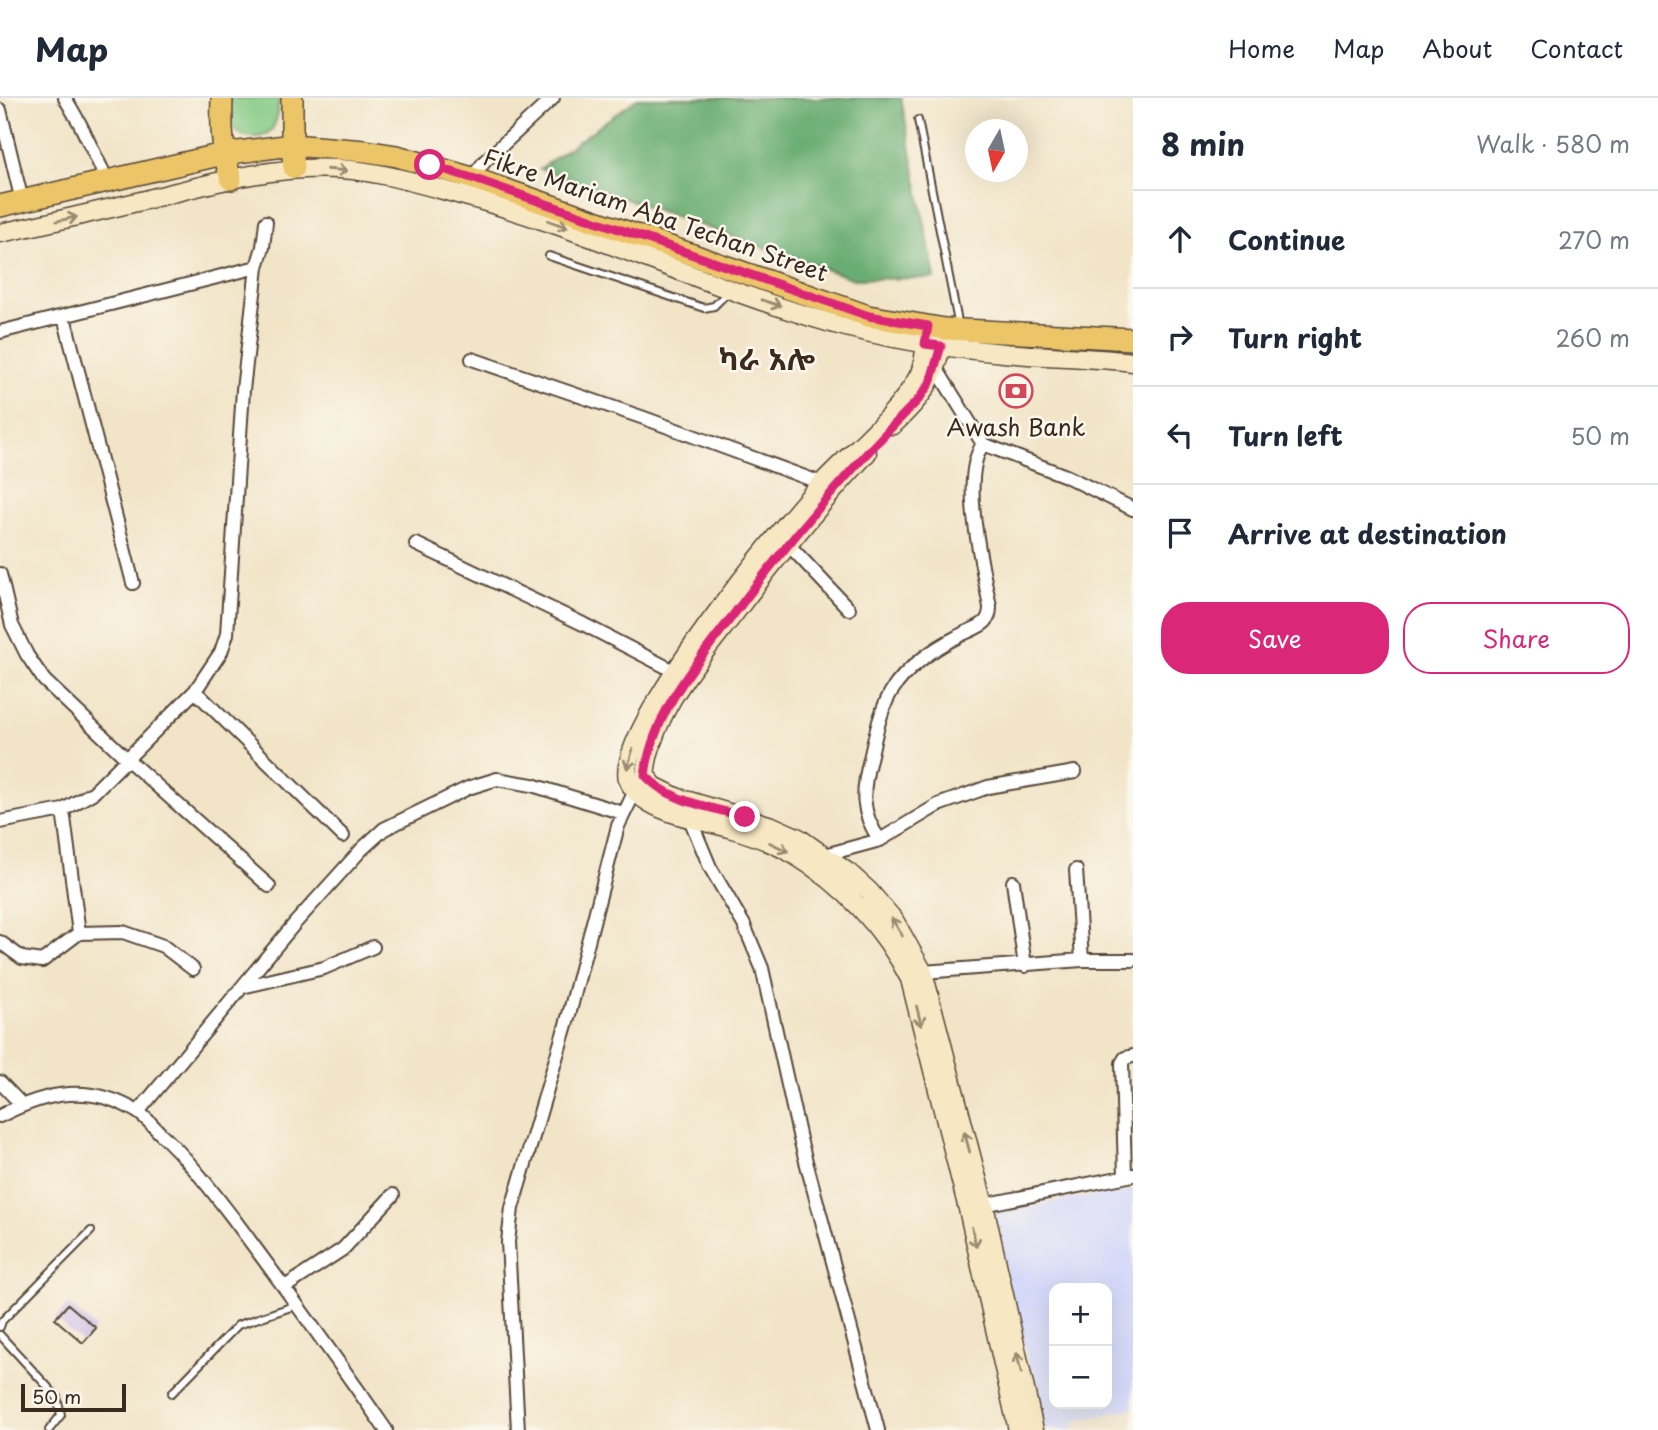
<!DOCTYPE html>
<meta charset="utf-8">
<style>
:root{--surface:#fff;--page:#f2f2f3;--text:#1f2937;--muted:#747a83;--line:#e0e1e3;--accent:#db2777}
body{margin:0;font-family:"Playpen Sans","Noto Sans Ethiopic",sans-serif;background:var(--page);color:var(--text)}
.controls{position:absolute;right:21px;bottom:21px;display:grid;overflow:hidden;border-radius:14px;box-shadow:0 7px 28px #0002}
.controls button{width:63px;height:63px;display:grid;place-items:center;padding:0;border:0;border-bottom:2px solid var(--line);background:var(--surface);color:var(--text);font:35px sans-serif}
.compass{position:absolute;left:965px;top:21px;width:63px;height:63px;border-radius:50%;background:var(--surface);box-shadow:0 7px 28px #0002;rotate:189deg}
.scale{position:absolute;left:21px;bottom:18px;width:105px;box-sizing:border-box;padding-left:7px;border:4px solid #3b2a1e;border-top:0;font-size:19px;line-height:24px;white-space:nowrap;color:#3b2a1e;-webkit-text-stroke:5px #fbf7ec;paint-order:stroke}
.stop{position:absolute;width:21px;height:21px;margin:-16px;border:5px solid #db2777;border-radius:50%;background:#fff}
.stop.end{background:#db2777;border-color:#fff;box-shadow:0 2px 7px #0008}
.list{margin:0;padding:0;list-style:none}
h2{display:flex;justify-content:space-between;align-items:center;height:91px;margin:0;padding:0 28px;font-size:30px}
h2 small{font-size:23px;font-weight:400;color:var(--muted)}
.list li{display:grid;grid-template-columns:46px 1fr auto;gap:21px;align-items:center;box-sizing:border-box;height:98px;padding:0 28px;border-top:2px solid var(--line)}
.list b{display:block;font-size:26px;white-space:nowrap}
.list em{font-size:23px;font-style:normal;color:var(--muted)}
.actions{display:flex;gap:14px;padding:21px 28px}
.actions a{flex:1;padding:16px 0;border:2px solid var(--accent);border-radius:28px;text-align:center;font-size:24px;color:var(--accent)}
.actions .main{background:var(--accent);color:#fff}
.icon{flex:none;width:38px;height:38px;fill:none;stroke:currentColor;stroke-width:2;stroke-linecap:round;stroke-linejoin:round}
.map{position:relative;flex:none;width:1133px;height:1332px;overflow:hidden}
header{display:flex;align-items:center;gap:42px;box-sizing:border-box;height:98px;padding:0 35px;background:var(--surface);border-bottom:2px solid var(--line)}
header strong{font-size:33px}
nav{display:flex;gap:38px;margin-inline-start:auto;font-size:24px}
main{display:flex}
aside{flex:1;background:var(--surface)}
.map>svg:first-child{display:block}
</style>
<header>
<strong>Map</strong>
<nav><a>Home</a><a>Map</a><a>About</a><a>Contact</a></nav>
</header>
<main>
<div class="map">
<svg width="1133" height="1332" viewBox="0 0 1133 1332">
<rect width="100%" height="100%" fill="#fbf7ec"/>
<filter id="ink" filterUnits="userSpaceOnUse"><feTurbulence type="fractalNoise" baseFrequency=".0143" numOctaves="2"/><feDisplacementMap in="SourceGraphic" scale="14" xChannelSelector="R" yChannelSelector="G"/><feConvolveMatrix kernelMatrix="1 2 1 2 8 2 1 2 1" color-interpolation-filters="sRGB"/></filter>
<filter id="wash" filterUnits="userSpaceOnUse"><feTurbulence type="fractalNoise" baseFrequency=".00686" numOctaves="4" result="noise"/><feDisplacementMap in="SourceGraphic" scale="28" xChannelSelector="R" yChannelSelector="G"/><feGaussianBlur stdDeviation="1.57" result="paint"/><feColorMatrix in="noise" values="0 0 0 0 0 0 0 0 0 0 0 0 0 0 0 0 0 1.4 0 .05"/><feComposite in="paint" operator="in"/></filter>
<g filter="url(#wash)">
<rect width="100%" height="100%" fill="#f1e4c7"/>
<path fill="#d4d8f9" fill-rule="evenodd" d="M1133 1092V1310L1075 1323 1074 1332H1045L992 1116 1009 1110ZM1054 1190H1107V1306H1054Z"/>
<path fill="#83c984" stroke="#5f7a51" stroke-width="2" d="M230 0H279C278 11 278 24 271 32 259 45 234 40 230 22 228 16 230 7 230 0Z"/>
<path fill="#6aad72" stroke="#526c48" stroke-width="2" d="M638 0H901L935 180 854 181 540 71Z"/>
<g id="blocks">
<path fill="#c6b5e2" d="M68 1206 96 1230 83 1245 55 1221Z"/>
</g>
</g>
<g filter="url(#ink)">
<use href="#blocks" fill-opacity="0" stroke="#564637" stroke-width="2"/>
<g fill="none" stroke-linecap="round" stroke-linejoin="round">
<defs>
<path id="lane" d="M918 22 959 229
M549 158 704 210 714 208 729 193
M0 1229 2 1223 91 1133
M0 1237 57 1299 61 1317 49 1332
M172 1295 238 1227 297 1207"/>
<path id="street" d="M65 0 80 26 108 84
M0 12 22 103
M472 80 485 63 553 0
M257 169 243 292 227 536 221 554 195 593 343 738
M64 219 133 485
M0 234 257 169 263 149 266 124
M472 261 644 320 821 385
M936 270 983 346
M787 445 849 511
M416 446 583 526 674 573
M0 476 12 527 27 557 44 582 127 661 269 788
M63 712 79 835
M690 721 710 769 744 827 762 870 800 1041 878 1332
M0 724 63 712 94 694 195 593
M880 742C860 715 862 692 870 661 875 639 880 613 891 594 905 571 933 551 957 539 965 534 979 530 985 524 989 520 990 514 990 509 983 469 959 380 983 346L1066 378 1133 411
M825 757 880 742 938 707 988 689 1075 674
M1076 772 1082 862
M1013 784 1025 868
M0 844 22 860 42 863 79 835 123 834 163 848 193 871
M923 874 1082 862H1133
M242 889 324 870 373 849
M0 984 21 1006
M138 1014 296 824 362 751 384 731 468 690 497 681 532 687 623 715
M0 1018C46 994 90 985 136 1013 145 1018 153 1028 160 1035 189 1062 209 1089 233 1120 285 1190 336 1260 386 1332
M1125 1078 1122 965 1125 960 1133 958
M978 1108 1133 1077
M285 1189 343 1151 393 1097
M518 1332 508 1144 512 1110 570 913 618 728 638 687"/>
<path id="secondary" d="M0 135C50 125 99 113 149 101 212 85 273 67 339 71 378 73 417 85 454 95 583 129 703 188 831 225 888 241 945 250 1004 255 1047 259 1090 259 1133 264
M928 228C925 244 926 265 918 279 898 317 851 354 822 385 785 424 613 634 628 681 639 714 701 722 729 730 751 736 774 745 793 756 844 787 883 828 910 881L968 1111 1018 1332
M893 327C930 291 934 281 945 231
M867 355C820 406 776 460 734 516 697 564 652 614 645 677L654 688 676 699 772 728 799 740 849 775 869 793 894 822 923 874 984 1107 1034 1332"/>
<path id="primary" d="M222 0C221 29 222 53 231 81
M292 0V47L294 70
M0 108 223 56 292 47 365 53 397 58 472 80 868 218 945 231 1133 241"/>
</defs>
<use href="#lane" stroke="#564637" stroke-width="10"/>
<use href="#street" stroke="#564637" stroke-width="16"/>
<use href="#secondary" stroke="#564637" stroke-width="21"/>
<use href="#primary" stroke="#564637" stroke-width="24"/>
<use href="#lane" stroke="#fff" stroke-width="6"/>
<use href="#street" stroke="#fff" stroke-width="12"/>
<use href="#secondary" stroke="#f7e8c3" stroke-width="18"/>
<use href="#primary" stroke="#ecc569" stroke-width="21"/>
</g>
<defs><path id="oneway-shaft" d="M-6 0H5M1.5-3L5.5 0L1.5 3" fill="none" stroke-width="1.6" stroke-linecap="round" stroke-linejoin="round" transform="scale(1.75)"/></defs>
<g stroke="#998970">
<use href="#oneway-shaft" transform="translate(337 72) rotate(4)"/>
<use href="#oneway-shaft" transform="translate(67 121) rotate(-12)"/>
<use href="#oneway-shaft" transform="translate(558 126) rotate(20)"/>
<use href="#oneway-shaft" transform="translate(771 205) rotate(18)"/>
<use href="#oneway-shaft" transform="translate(630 661) rotate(106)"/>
<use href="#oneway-shaft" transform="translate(779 749) rotate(26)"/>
<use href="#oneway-shaft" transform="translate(897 829) rotate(-121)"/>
<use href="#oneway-shaft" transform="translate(919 918) rotate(76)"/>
<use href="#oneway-shaft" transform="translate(967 1044) rotate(-105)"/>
<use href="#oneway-shaft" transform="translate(974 1139) rotate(77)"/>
<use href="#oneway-shaft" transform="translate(1019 1265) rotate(-103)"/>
</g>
</g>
<g fill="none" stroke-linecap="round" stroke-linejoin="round" filter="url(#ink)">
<path stroke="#db2777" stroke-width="9" d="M430 67 472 80 869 218 928 228 925 246 941 248 930 285 919 301C852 368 791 440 734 516 697 564 653 614 645 677 668 704 712 709 745 719"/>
</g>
<defs>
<symbol id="bank-ring" viewBox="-11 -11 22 22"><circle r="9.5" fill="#fbf7ec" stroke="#d1495b" stroke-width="1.5"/><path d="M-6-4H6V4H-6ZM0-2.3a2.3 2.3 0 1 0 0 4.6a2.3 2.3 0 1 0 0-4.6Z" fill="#d1495b"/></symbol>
</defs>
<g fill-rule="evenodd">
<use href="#bank-ring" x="997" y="274" width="38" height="38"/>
</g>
<g text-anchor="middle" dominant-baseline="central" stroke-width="5" stroke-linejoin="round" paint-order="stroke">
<g font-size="23" fill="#3b2a1e" stroke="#fbf7ec">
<text transform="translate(656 116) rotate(19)">Fikre Mariam Aba Techan Street</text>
</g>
<g font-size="23" fill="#3b2a1e" stroke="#fbf7ec">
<text x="1016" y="328">Awash Bank</text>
</g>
<g font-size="30" font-weight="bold" fill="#3b2a1e" stroke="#fbf7ec">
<text x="767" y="259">ካራ አሎ</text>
</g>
</g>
</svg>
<div class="controls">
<button>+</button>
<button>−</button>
</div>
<svg class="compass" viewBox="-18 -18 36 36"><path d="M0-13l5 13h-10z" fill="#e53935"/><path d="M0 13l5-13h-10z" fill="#747a83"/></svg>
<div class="scale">50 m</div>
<div class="stop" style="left:430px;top:67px"></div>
<div class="stop end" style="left:745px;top:719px"></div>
</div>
<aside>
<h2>8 min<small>Walk · 580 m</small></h2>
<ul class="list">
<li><svg class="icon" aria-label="ahead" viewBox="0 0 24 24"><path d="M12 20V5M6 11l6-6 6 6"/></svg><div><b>Continue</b></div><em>270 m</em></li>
<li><svg class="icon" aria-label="right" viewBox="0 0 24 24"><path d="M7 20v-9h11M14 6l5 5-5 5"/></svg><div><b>Turn right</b></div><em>260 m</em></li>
<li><svg class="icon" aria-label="left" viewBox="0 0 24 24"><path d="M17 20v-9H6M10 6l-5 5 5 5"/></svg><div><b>Turn left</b></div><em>50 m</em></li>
<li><svg class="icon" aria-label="arrive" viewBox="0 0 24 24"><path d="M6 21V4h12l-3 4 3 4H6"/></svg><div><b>Arrive at destination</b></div></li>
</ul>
<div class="actions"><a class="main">Save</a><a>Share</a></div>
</aside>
</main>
